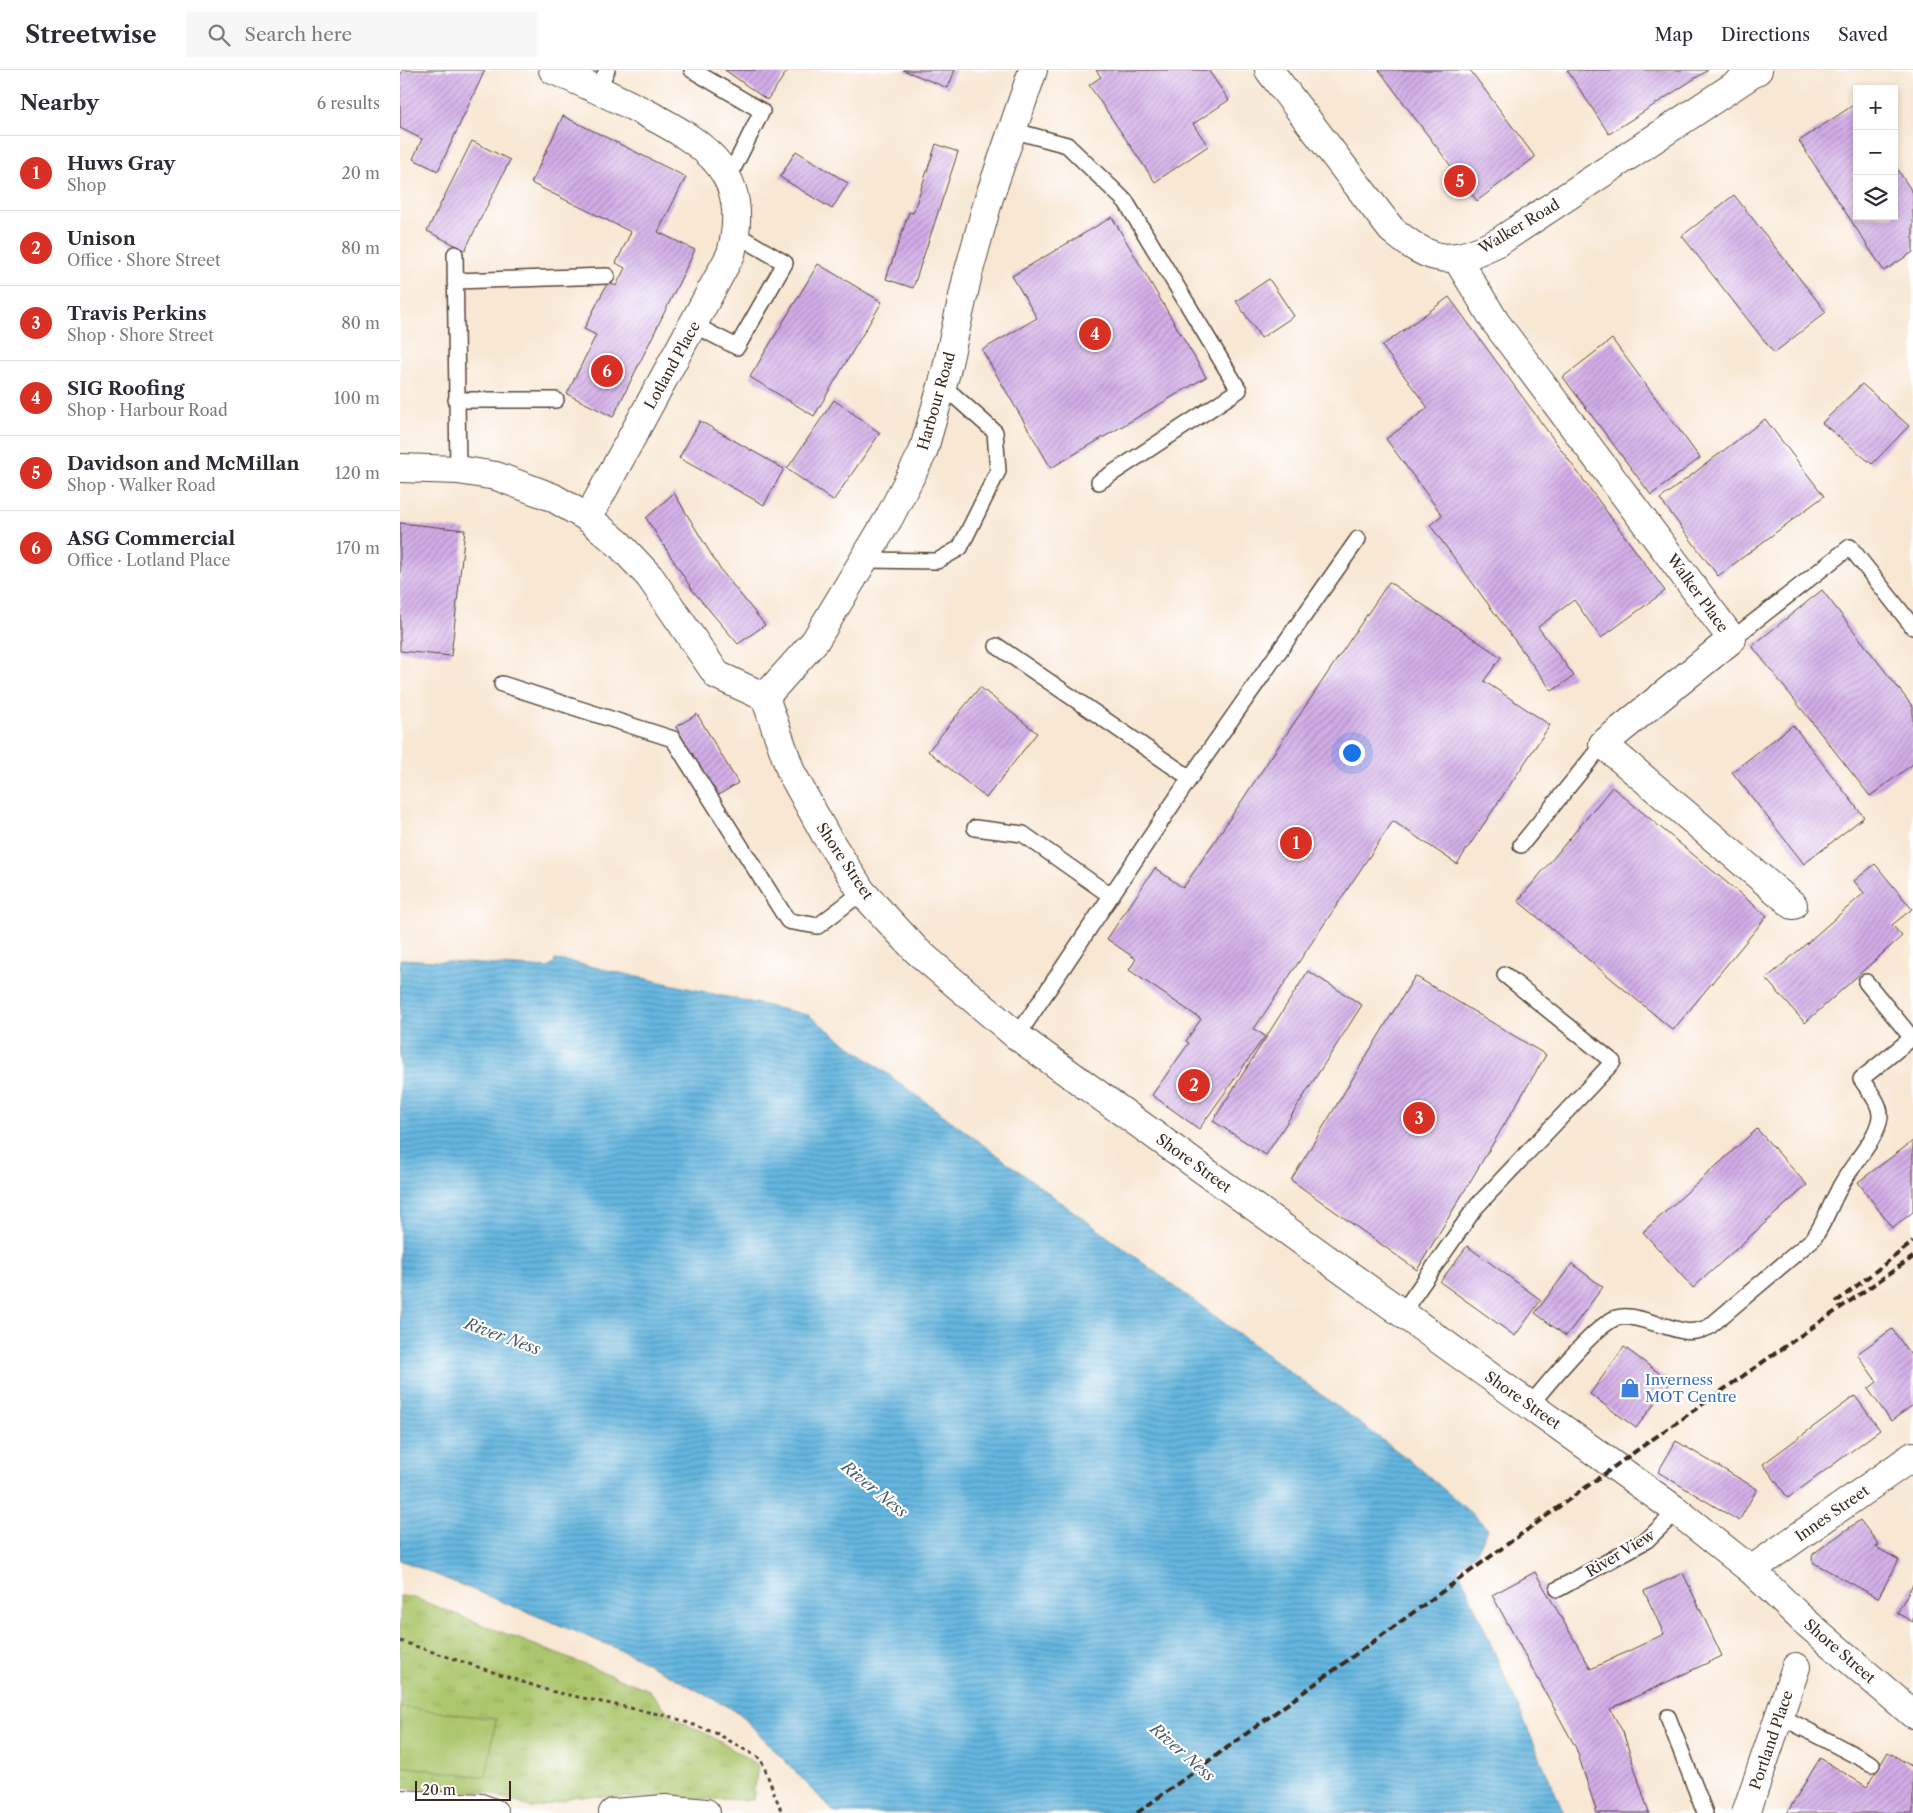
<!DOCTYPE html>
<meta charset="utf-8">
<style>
:root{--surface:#fff;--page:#f7f7f7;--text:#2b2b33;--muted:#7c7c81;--line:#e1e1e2;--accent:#d93025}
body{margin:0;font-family:"Libre Caslon Text",serif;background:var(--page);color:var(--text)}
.controls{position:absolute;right:15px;top:15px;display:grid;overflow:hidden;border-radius:0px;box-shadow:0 2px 8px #0003}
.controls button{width:45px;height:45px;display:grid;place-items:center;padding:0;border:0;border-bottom:1px solid var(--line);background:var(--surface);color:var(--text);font:25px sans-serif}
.scale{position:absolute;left:15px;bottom:12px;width:96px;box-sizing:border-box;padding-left:5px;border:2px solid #3b2a1e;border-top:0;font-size:14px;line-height:18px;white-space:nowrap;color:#3b2a1e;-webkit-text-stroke:4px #fff;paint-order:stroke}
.you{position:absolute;left:951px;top:682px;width:18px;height:18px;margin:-12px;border:4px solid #fff;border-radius:50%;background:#1a73e8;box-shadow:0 0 0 8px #1a73e833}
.badge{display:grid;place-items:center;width:32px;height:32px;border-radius:50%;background:var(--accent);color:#fff;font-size:16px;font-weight:700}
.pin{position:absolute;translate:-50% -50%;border:2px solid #fff;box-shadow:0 1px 5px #0006}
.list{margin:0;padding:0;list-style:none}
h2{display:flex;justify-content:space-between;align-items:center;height:65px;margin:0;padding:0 20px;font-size:21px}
h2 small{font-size:16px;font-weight:400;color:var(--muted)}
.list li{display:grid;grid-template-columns:32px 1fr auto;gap:15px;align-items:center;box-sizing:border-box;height:75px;padding:0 20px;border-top:1px solid var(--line)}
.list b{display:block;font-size:19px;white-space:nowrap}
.list p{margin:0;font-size:16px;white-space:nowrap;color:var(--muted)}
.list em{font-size:16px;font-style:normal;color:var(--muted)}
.icon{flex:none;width:28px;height:28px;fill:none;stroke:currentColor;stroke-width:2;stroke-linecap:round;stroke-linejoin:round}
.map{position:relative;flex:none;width:1513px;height:1743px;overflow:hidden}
header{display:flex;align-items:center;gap:30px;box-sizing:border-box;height:70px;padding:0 25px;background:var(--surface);border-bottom:1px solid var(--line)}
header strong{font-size:24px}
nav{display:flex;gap:28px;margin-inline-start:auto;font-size:18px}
.search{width:350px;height:45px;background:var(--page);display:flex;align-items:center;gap:12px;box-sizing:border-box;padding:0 18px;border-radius:0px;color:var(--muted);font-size:19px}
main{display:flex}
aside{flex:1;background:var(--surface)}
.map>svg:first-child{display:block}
</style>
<header>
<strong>Streetwise</strong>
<div class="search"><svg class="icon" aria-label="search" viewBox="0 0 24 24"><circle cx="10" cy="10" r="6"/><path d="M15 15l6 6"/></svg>Search here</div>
<nav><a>Map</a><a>Directions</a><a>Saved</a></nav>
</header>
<main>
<aside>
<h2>Nearby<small>6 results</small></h2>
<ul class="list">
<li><span class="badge">1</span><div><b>Huws Gray</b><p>Shop</p></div><em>20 m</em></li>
<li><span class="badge">2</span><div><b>Unison</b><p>Office · Shore Street</p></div><em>80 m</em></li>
<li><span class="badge">3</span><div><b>Travis Perkins</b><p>Shop · Shore Street</p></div><em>80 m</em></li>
<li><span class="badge">4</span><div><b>SIG Roofing</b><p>Shop · Harbour Road</p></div><em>100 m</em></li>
<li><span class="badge">5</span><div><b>Davidson and McMillan</b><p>Shop · Walker Road</p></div><em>120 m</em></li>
<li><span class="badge">6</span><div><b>ASG Commercial</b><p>Office · Lotland Place</p></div><em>170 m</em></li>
</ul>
</aside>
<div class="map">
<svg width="1513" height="1743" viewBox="0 0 1513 1743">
<defs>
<pattern id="grass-tufts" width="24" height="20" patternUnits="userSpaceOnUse" patternTransform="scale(1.25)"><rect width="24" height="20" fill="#abc66c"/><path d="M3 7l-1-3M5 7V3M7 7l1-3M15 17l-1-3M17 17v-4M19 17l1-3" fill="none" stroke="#94aa5d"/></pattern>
<pattern id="water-rules" width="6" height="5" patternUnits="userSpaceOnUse" patternTransform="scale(1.25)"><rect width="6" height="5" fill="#63b5df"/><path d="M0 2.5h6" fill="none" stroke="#5393b4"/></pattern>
<pattern id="building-hatch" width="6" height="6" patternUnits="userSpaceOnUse" patternTransform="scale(1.25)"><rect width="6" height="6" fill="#d2ade8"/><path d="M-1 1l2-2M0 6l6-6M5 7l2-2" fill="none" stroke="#ac8dbb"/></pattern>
</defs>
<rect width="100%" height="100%" fill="#fff"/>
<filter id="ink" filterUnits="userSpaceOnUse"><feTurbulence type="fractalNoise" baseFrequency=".02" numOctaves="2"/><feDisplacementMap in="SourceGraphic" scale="10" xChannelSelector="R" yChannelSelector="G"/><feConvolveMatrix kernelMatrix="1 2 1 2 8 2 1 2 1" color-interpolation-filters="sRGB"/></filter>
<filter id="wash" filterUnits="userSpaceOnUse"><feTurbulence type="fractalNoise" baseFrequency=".0096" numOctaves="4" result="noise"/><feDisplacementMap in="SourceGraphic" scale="20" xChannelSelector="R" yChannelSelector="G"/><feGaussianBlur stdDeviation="1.12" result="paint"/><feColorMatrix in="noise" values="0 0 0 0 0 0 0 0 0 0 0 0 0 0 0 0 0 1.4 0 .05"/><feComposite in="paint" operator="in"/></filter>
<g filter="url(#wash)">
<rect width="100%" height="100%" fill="#f8e7d3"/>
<path fill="url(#grass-tufts)" stroke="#737845" d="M0 1526 12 1527 249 1620 272 1647 312 1667 358 1695 353 1730 176 1726 149 1735 132 1738 90 1723 0 1717Z"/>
<path fill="#abc66c" stroke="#737845" d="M0 1637 96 1649 86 1707 0 1696Z"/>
<path fill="url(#water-rules)" stroke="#4f707e" d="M0 889 148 898 154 894 155 890 171 892 408 945 1016 1395 1081 1452 1088 1459 1076 1483 1058 1498 1164 1743H435L339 1643 230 1584 0 1490Z"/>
<g id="blocks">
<path fill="url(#building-hatch)" d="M3 0H85L38 101 13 89 22 69 0 58V5Z
M325 0H388L367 30Z
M503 0H555L548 18Z
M696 0H808L829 30 793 54 808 76 755 112 689 15 701 7Z
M979 0H1070L1135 87 1077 131Z
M1167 0H1308L1209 64Z
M1455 34 1457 36V146H1494V94L1513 123V182L1484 201 1399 71Z
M163 46 286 107 258 162 295 180 213 347 167 324 196 265 184 259 208 212 216 216 225 198 216 193 231 162 131 113Z
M72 71 110 90 65 180 27 161Z
M536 74 558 82 513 218 486 209 509 142 513 143Z
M396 81 448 113 432 139 380 107Z
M1334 125 1426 242 1374 283 1282 166Z
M712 147 806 307 651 398 582 280 637 248 612 206Z
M418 194 482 232 414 346 350 307Z
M869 209 894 246 861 268 836 231Z
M1049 227 1265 521 1201 568 1174 530 1138 557 1174 606 1152 621 1030 455 1042 445 986 369 1028 338 982 276Z
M1212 269 1300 388 1251 425 1163 307Z
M1462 314 1509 356 1472 394 1422 353Z
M434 330 480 363 433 431 387 399Z
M1365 349 1424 426 1318 506 1260 429Z
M300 351 384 399 364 435 279 388Z
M274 423 320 499 365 555 338 574 293 521 246 448Z
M0 453 65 460 51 586 0 581Z
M989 512 1101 587 1084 611 1150 655 1057 794 993 751 854 959 865 966 799 1059 752 1025 789 973 786 971 801 949 729 900 736 889 707 869 755 798 783 818Z
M1422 520 1513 637V694L1470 726 1352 576Z
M580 617 637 663 586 728 528 681Z
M297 644 338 713 317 726 276 657Z
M1393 655 1464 747 1404 794 1332 702Z
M1212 717 1367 846 1273 960 1118 831Z
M1475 794 1512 839 1492 855 1502 866 1405 953 1366 909 1464 823 1454 811Z
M908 901 962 935 866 1085 813 1051Z
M1015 906 1146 985 1017 1200 891 1110Z
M1357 1059 1407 1115 1293 1218 1243 1162Z
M1513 1071V1142L1492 1158 1458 1112Z
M1067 1176 1141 1230 1115 1266 1040 1212Z
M1172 1194 1203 1217 1166 1266 1135 1243Z
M1492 1259 1513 1288V1335L1491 1351 1468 1319 1477 1312 1457 1284Z
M1224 1277 1271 1312 1236 1358 1190 1324Z
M1455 1326 1480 1360 1388 1428 1363 1394Z
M1276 1371 1357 1419 1339 1451 1258 1402Z
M1460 1450 1479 1475 1476 1477 1499 1490 1478 1528 1414 1493 1412 1489 1413 1484Z
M1135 1502 1191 1599 1264 1564 1244 1521 1283 1503 1322 1586 1210 1639 1223 1662 1249 1743H1197L1176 1678 1092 1525Z
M1513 1514V1552L1497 1543Z
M1488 1682 1513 1697V1743H1387L1420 1688 1467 1717Z"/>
</g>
</g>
<g filter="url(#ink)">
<use href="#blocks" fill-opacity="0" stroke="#574639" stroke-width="1"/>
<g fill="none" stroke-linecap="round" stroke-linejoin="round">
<defs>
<path id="service" d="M292 0 362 41 328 109
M198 19 207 0
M611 60 667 75 726 132 839 320 699 412
M55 184 58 400
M55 211 207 206
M294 255 337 277 385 193 336 164
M56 330H156
M464 490 537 491 560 478 598 401 595 362 542 315
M1332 569 1450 477 1513 557
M597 576 790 708
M102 614 273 669 388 851 418 856 462 822
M575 758 623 764 711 826
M1121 775 1203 674
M617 966 790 708 958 469
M1002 1243 1075 1138 1213 992 1105 905
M1130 1335C1146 1316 1195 1255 1216 1248 1228 1244 1242 1250 1254 1253 1276 1258 1286 1267 1309 1257L1413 1169C1424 1154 1429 1138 1438 1121 1448 1098 1477 1071 1480 1047 1481 1033 1468 1020 1461 1009L1512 968 1466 912
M1158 1519 1247 1470 1277 1441
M1380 1646 1472 1694
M1268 1647 1305 1743"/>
<path id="minor" d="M153 0C184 13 214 27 244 42 308 75 352 104 331 184L188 448
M869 0 991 159C1032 194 1052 196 1100 171L1358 0
M1057 189 1096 253 1332 569 1203 674 1393 835
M1351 1500 1513 1386
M0 1734 81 1738 94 1743
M213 1743 265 1739 306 1743
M1346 1743 1396 1597"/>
<path id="tertiary" d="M0 398 58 400 96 406 152 427 188 448 219 474 250 507 317 605 365 627 391 702 425 764 462 822 517 881 617 966 1277 1441 1351 1500 1402 1549 1513 1644
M365 627 415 571 489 448 523 382 546 302 568 204 589 128 633 0"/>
</defs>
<use href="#service" stroke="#574639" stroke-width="18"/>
<use href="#minor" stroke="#574639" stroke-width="30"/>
<use href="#tertiary" stroke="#574639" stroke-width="30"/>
<path stroke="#574639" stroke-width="3" stroke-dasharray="4 4" stroke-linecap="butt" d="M0 1571 150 1621 272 1647 318 1664 361 1689 382 1743"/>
<use href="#service" stroke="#fff" stroke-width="15"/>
<use href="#minor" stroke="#fff" stroke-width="28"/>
<use href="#tertiary" stroke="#fff" stroke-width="28"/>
<path stroke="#3b2a1e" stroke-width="4" stroke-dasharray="8 4" stroke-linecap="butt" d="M1436 1232 1513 1172
M737 1743 1240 1378 1513 1187"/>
</g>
</g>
<defs>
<symbol id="shop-bare" viewBox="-9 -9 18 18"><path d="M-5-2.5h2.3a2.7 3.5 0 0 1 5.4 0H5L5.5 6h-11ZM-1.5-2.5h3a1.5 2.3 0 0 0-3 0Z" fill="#3f7fe0" stroke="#fff" stroke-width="2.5" paint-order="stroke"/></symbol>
</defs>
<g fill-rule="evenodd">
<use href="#shop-bare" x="1216" y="1304" width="28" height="28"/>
</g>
<g text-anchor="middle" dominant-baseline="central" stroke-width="4.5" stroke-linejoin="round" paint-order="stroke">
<g font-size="15" fill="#3b2a1e" stroke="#fff">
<text transform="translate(1119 156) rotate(-31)">Walker Road</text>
<text transform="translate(272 295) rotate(-61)">Lotland Place</text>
<text transform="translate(536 331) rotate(-74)">Harbour Road</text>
<text transform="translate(1298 523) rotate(54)">Walker Place</text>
<text transform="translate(445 791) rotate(56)">Shore Street</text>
<text transform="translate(794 1093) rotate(36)">Shore Street</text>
<text transform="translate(1123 1330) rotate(35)">Shore Street</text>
<text transform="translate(1432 1443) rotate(-35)">Innes Street</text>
<text transform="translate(1220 1483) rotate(-31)">River View</text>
<text transform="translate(1440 1581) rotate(41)">Shore Street</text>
<text transform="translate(1371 1670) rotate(-71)">Portland Place</text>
</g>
<g font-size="15" fill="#366cbe" stroke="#fff" text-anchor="start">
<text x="1245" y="1309">Inverness<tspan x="1245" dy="17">MOT Centre</tspan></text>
</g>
<g font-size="16" font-style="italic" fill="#495b62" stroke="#fff">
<text transform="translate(103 1266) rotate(20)">River Ness</text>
<text transform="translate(475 1419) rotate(39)">River Ness</text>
<text transform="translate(783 1682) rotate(41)">River Ness</text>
</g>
</g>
</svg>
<div class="controls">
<button>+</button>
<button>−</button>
<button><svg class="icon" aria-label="layers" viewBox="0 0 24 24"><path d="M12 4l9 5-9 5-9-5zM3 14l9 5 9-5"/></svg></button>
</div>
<div class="scale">20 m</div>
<div class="you"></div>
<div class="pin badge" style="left:896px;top:773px">1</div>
<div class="pin badge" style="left:794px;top:1015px">2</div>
<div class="pin badge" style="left:1019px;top:1048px">3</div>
<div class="pin badge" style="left:695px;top:264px">4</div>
<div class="pin badge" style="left:1060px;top:111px">5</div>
<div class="pin badge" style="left:207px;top:301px">6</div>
</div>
</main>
